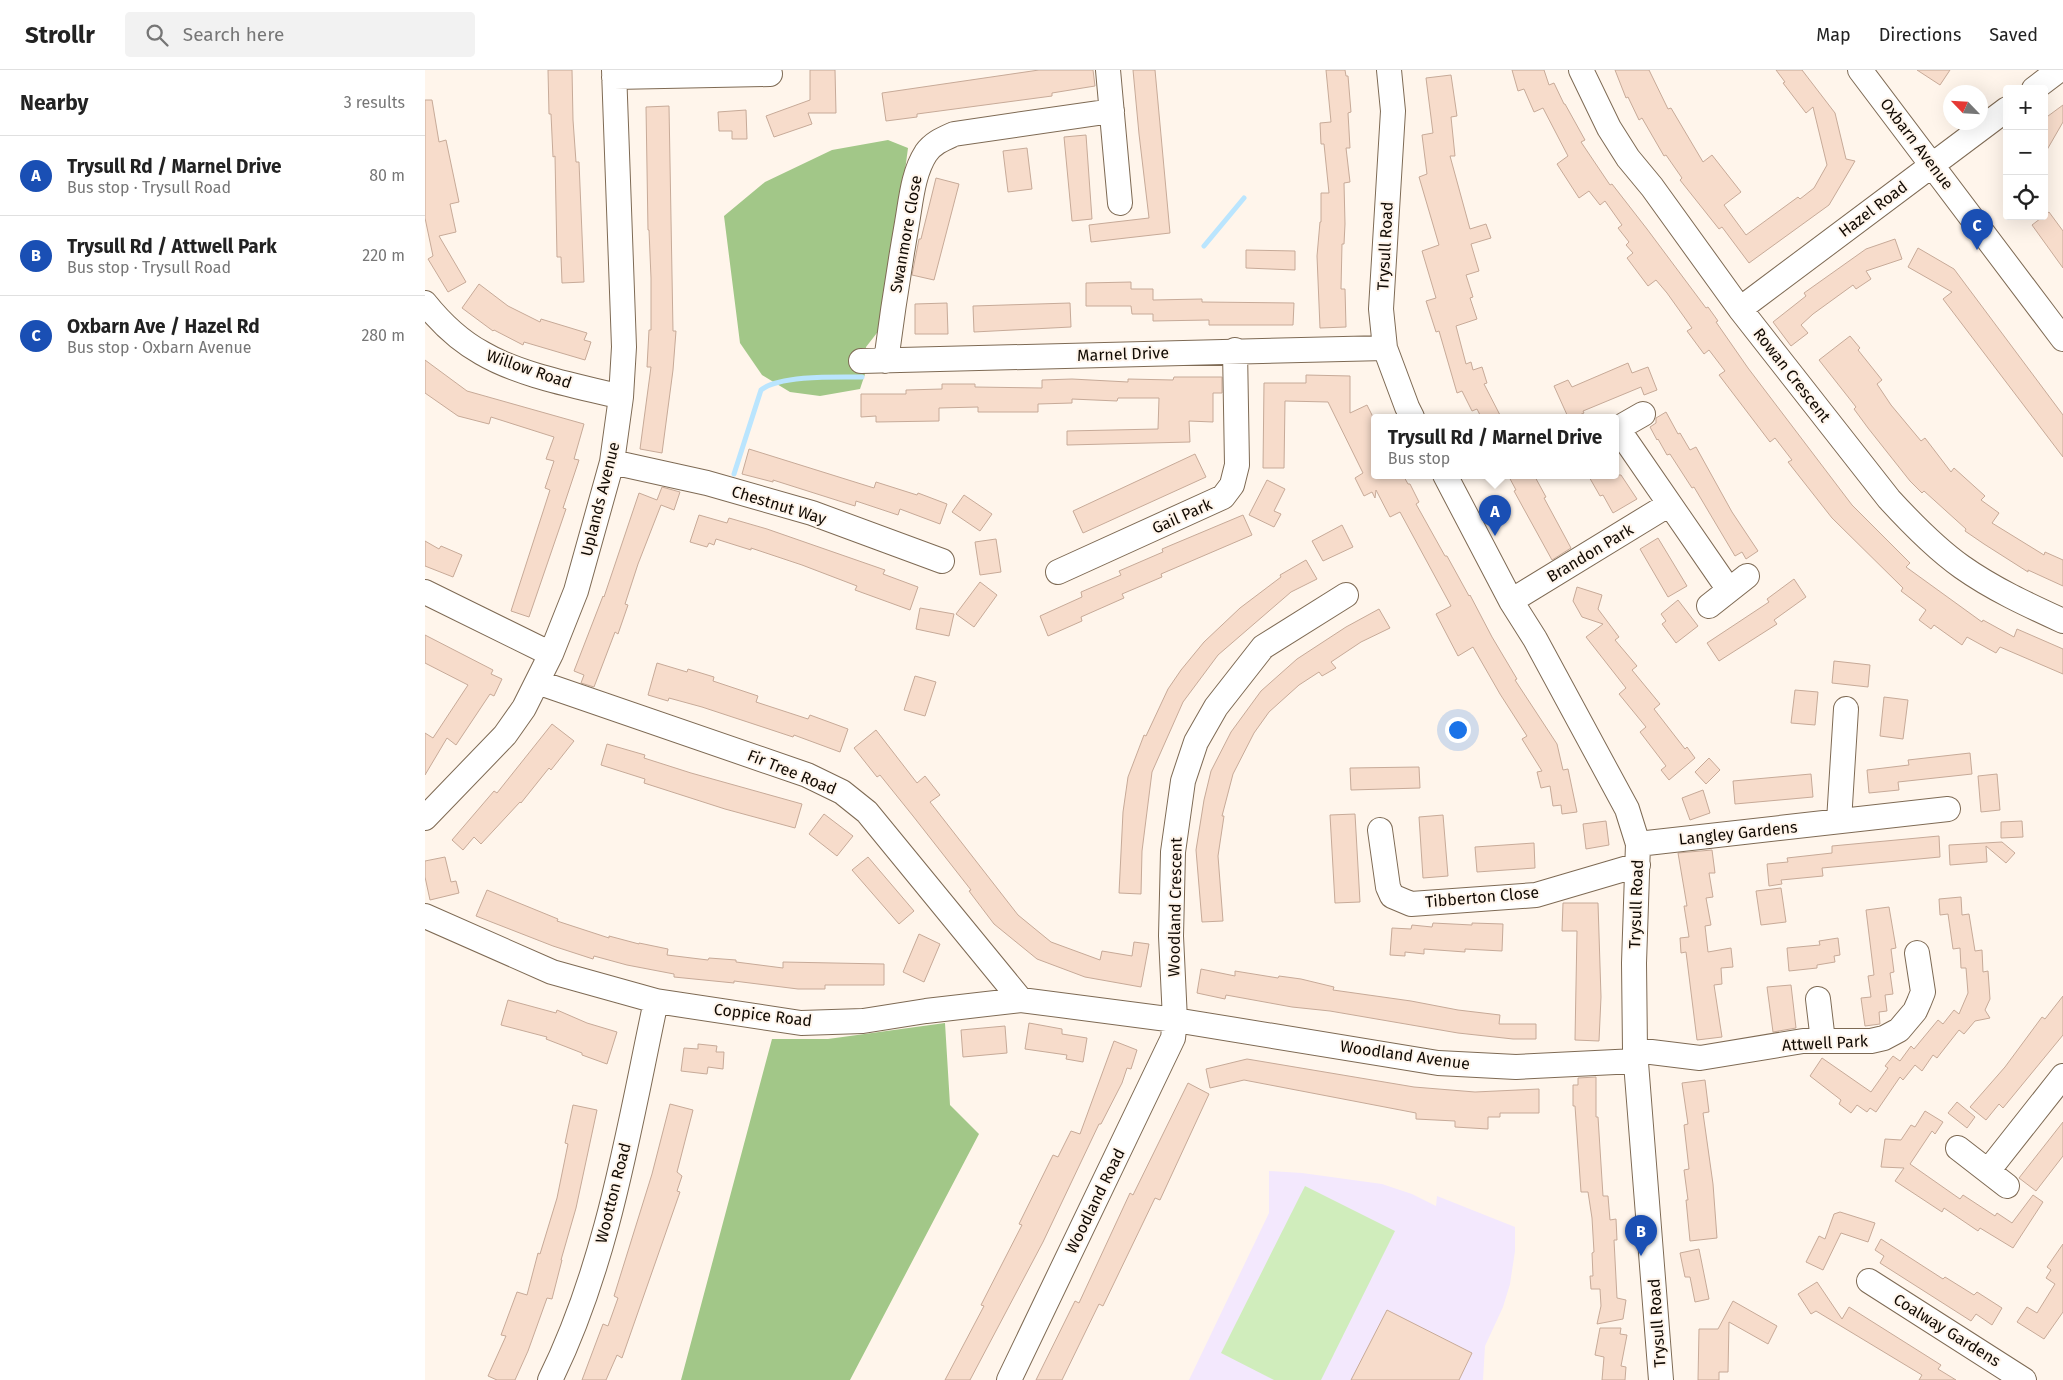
<!DOCTYPE html>
<meta charset="utf-8">
<style>
:root{--surface:#fff;--page:#f2f2f2;--text:#222;--muted:#767676;--line:#e0e0e0;--accent:#136e42}
body{margin:0;font-family:"Fira Sans",sans-serif;background:var(--page);color:var(--text)}
.controls{position:absolute;right:15px;top:15px;display:grid;overflow:hidden;border-radius:5px;box-shadow:0 5px 20px #0002}
.controls button{width:45px;height:45px;display:grid;place-items:center;padding:0;border:0;border-bottom:1px solid var(--line);background:var(--surface);color:var(--text);font:25px sans-serif}
.compass{position:absolute;left:1518px;top:15px;width:45px;height:45px;border-radius:50%;background:var(--surface);box-shadow:0 5px 20px #0002;rotate:295deg}
.you{position:absolute;left:1032px;top:659px;width:18px;height:18px;margin:-12px;border:4px solid #fff;border-radius:50%;background:#1a73e8;box-shadow:0 0 0 8px #1a73e833}
.badge{display:grid;place-items:center;width:32px;height:32px;border-radius:50%;background:var(--accent);color:#fff;font-size:16px;font-weight:700}
.pin{position:absolute;translate:-50% -41px;filter:drop-shadow(0 1px 2px #0008)}
.pin::after{content:'';position:absolute;top:26px;width:18px;height:15px;background:inherit;clip-path:polygon(0 0,100% 0,50% 100%)}
.popup{position:absolute;left:946px;top:344px;width:248px;height:65px;box-sizing:border-box;display:grid;place-content:center;border-radius:5px;background:var(--surface);filter:drop-shadow(0 1px 4px #0005);font-size:16px;white-space:nowrap;color:var(--muted)}
.popup b{font-size:19px;color:var(--text)}
.popup::after{content:'';position:absolute;left:50%;top:100%;margin-left:-10px;border:10px solid transparent;border-top-color:var(--surface)}
.list{margin:0;padding:0;list-style:none}
h2{display:flex;justify-content:space-between;align-items:center;height:65px;margin:0;padding:0 20px;font-size:21px}
h2 small{font-size:16px;font-weight:400;color:var(--muted)}
.list li{display:grid;grid-template-columns:32px 1fr auto;gap:15px;align-items:center;box-sizing:border-box;height:80px;padding:0 20px;border-top:1px solid var(--line)}
.list b{display:block;font-size:19px;white-space:nowrap}
.list p{margin:0;font-size:16px;white-space:nowrap;color:var(--muted)}
.list em{font-size:16px;font-style:normal;color:var(--muted)}
.icon{flex:none;width:28px;height:28px;fill:none;stroke:currentColor;stroke-width:2;stroke-linecap:round;stroke-linejoin:round}
.map{position:relative;flex:none;width:1638px;height:1310px;overflow:hidden}
header{display:flex;align-items:center;gap:30px;box-sizing:border-box;height:70px;padding:0 25px;background:var(--surface);border-bottom:1px solid var(--line)}
header strong{font-size:24px}
nav{display:flex;gap:28px;margin-inline-start:auto;font-size:18px}
.search{width:350px;height:45px;background:var(--page);display:flex;align-items:center;gap:12px;box-sizing:border-box;padding:0 18px;border-radius:5px;color:var(--muted);font-size:19px}
main{display:flex}
aside{flex:1;background:var(--surface)}
.map>svg:first-child{display:block}
</style>
<header>
<strong>Strollr</strong>
<div class="search"><svg class="icon" aria-label="search" viewBox="0 0 24 24"><circle cx="10" cy="10" r="6"/><path d="M15 15l6 6"/></svg>Search here</div>
<nav><a>Map</a><a>Directions</a><a>Saved</a></nav>
</header>
<main>
<aside>
<h2>Nearby<small>3 results</small></h2>
<ul class="list">
<li><span class="badge" style="background:#1a4fb4">A</span><div><b>Trysull Rd / Marnel Drive</b><p>Bus stop · Trysull Road</p></div><em>80 m</em></li>
<li><span class="badge" style="background:#1a4fb4">B</span><div><b>Trysull Rd / Attwell Park</b><p>Bus stop · Trysull Road</p></div><em>220 m</em></li>
<li><span class="badge" style="background:#1a4fb4">C</span><div><b>Oxbarn Ave / Hazel Rd</b><p>Bus stop · Oxbarn Avenue</p></div><em>280 m</em></li>
</ul>
</aside>
<div class="map">
<svg width="1638" height="1310" viewBox="0 0 1638 1310">
<rect width="100%" height="100%" fill="#fff5eb"/>
<path fill="#f3e8fd" d="M844 1101 877 1103 957 1114 987 1124 1011 1136 1012 1126 1090 1157V1181L1085 1214 1078 1237 1060 1276 1058 1310H764L844 1143Z"/>
<path fill="#d0edbc" d="M880 1116 970 1161 896 1310H849L796 1283Z"/>
<path fill="#a2c788" d="M463 70 483 78 470 176 455 259 441 277 440 304 435 319 395 326 365 322 337 305 315 273 299 146 340 112 407 80Z
M520 953 525 1035 554 1064 425 1310H256L347 969H403Z"/>
<g fill="none" stroke-linecap="round" stroke-linejoin="round">
<path stroke="#bae5fe" stroke-width="5" d="M779 176 819 128
M309 404 336 320C355 305 412 307 437 307"/>
</g>
<path fill="#f7dccb" stroke="#c7aa98" d="M123 0H147L148 50 151 92H154L159 212 137 213 136 187H132L130 86 128 87 126 44H124Z
M385 0H410L411 43H383L387 54 349 67 341 46 385 30Z
M614 0H668L670 16 627 23V26L492 44V47L461 51 457 23Z
M708 0H730L745 163 666 172 664 155 724 148 714 64Z
M901 0H920L921 6H923L926 42 923 43 925 78H921L925 112 919 113 920 154 919 174H917L916 219H920L921 257 895 258 892 186 895 152H896V123H904L899 74H896L895 53 906 52Z
M1087 0H1119L1124 15 1129 13 1139 34H1140L1160 70 1156 72 1185 115 1187 114 1222 159 1281 238 1283 237 1293 251 1291 252 1323 298 1427 435 1485 493 1481 497 1557 552 1558 550 1589 567 1592 559 1638 579V604L1575 577 1571 583 1542 567 1537 575 1509 555 1506 559 1494 550 1501 540 1476 521 1478 518 1407 448 1363 392 1367 390 1350 368 1345 372 1294 305 1300 301 1284 280 1279 284 1262 261 1267 258 1242 223 1231 210 1223 216 1202 188 1208 183 1201 175 1204 172 1193 158 1197 155 1180 131 1175 135 1164 121 1154 128 1132 94 1143 86 1118 38 1109 42 1099 19 1093 21Z
M1190 0H1224L1243 39 1246 38 1278 92 1287 85 1316 122 1299 135 1321 165 1373 127 1375 129 1389 118 1402 95 1388 37 1381 43 1358 13 1360 12 1351 0H1377L1410 43 1421 89 1430 91 1404 135 1324 193 1297 157 1294 159 1255 110 1257 108 1241 85 1239 86 1217 48 1214 50 1203 27 1201 28Z
M1492 0H1525L1515 15Z
M1026 5 1032 46 1026 47 1030 86H1025L1045 159 1061 154 1066 168 1046 174 1054 201 1041 205 1048 227 1045 228 1052 249 1031 256 1041 294 1046 292 1048 300 1057 297 1062 313 1059 314 1076 347H1056L1052 339 1047 341 1037 321 1032 323 1014 261 1011 262 1001 231 1011 228 997 181 1014 175 994 107 1002 104 997 65 1008 63 1001 8Z
M0 30H7L14 72 21 70 34 132 25 134 31 162 14 166 41 212 23 222 3 189 8 186 0 148Z
M1638 35V52L1619 85V49Z
M244 36 248 261H251L248 300 237 383 215 379 226 297H222L224 260H226V208L224 160H223L221 37Z
M321 40 322 69H307V61H294L293 42Z
M661 65 667 149 647 151 639 67Z
M602 78 607 119 583 122 578 81Z
M511 108 534 114 509 210 487 205 494 169H496Z
M1624 142 1638 161V198L1607 155Z
M1470 169 1477 189 1441 201 1446 209 1431 219 1428 215 1388 244 1376 255 1383 263 1366 276 1348 252 1381 226 1379 223 1441 179Z
M1493 178 1529 199 1638 345V387L1518 229 1527 222 1483 197Z
M821 180 870 181V200L821 198Z
M706 212V219H728V230L777 229V232L869 233 868 255H784V250L728 251V244H707L706 236H661V213Z
M54 214 83 236 115 252 116 249 162 263 159 270 166 272 160 290 99 272 98 275 69 260 68 261 37 238Z
M522 233 523 264H490V234Z
M645 233 646 257 549 262 548 236Z
M1425 266 1435 278 1433 280 1457 310 1452 314 1466 335 1496 371 1500 368 1526 402 1529 398 1560 426 1556 430 1574 443 1567 453 1619 485 1620 482 1638 490V516L1603 500V502L1559 474 1540 461 1541 459 1499 421 1497 423 1485 411 1443 358 1429 339 1431 337 1394 290Z
M0 290 42 321 159 354 149 389 154 390 138 438 141 439 104 547 86 541 125 420 120 418 129 391 121 389 129 367 66 347 64 354 33 346 0 323Z
M1203 293 1207 303 1223 297 1232 320 1219 325 1216 317 1158 341 1159 343 1150 347H1143L1129 316 1143 310 1147 317Z
M881 305 925 306V343L942 335 950 351V405H978L983 414H985L994 432 991 434 1020 486H1022L1044 526 1045 525 1067 567 1092 609 1090 610 1132 674 1138 700 1143 699 1152 742 1137 744 1136 735 1128 736 1125 716 1116 718 1112 702 1117 701 1097 669 1102 666 1075 624 1048 577 1033 586 1011 544 1026 536 975 442 965 447 951 420 950 428 947 422 939 426 930 408 938 403 903 332 860 331 859 398H838L839 313H881Z
M749 307H797V323H788V352L764 351 765 372 642 375V361L733 359 734 328H693L692 331 647 329V333L613 334V342H553V337L514 338V351L451 352V346L436 347V324H481V320L517 319V314H550V317L617 318V310L647 309 703 312V309L748 310Z
M1241 342 1253 364 1255 363 1265 380 1271 377 1307 442 1333 481 1321 489 1317 482 1310 486 1269 417 1267 418 1245 384 1242 385 1233 369 1232 370 1225 357 1231 353V348Z
M324 379 449 418 451 412 492 425 493 423 522 434 515 454 475 439 473 445 431 431 430 436 348 410V412L317 404Z
M770 384 781 407 658 463 648 441Z
M1083 405H1109L1121 427 1119 428 1146 478 1127 490 1089 421 1091 420Z
M1163 405H1196L1212 429 1188 443 1178 425 1175 426Z
M842 410 860 419 849 441 856 444 849 457 824 445Z
M237 417 255 422 249 440 236 435 213 494 200 534 203 535 193 564 190 562 169 617 156 613 159 605 149 601 178 526 179 527 214 423 232 430Z
M539 425 567 444 555 461 527 442Z
M274 445 302 453 304 448 342 459 460 500 458 504 493 517 485 540 430 520 432 516 377 495 326 478V480L291 469 289 475 284 473 282 477 265 472Z
M818 445 827 465 736 504 737 507 697 524 699 528 656 547 657 551 623 566 615 546 657 527 656 522 696 505 694 501 738 482 737 479Z
M917 455 928 477 898 491 887 471Z
M1233 468 1262 516 1243 527 1215 479Z
M571 469 576 502 555 505 550 472Z
M0 471 14 479 16 476 37 485 28 507 0 496Z
M881 490 892 509 866 522 793 585 758 632 727 702 717 781 716 824 694 823 698 742 703 707 719 665 721 666 743 619 756 600 779 572 815 538 856 507 855 505Z
M1369 509 1381 527 1349 550 1352 554 1294 591 1282 573 1344 532 1342 529Z
M555 512 572 525 549 557 531 544Z
M1152 517 1177 525 1173 539 1194 567 1190 570 1212 596 1207 600 1235 634 1229 639 1260 679 1262 677 1270 688 1244 710 1236 700 1241 696 1215 662 1221 657 1194 624 1201 618 1161 567 1178 554 1157 547 1148 531Z
M1253 530 1273 556 1251 573 1237 554 1241 551 1236 544Z
M495 538 529 544 524 566 491 559Z
M954 539 965 558 936 572 906 592 911 598 897 606 894 602 874 615 844 642 829 663 808 704 797 746H799L793 786 798 851 777 852 771 780 779 730 786 701 806 662 836 621 872 589 921 557Z
M0 565 68 600 66 604 77 609 69 626 65 624 31 675 22 668 0 705V663L8 668 43 615 0 593Z
M1409 591 1445 595 1443 617 1407 613Z
M232 593 262 602 263 599 289 607 288 611 333 626 331 632 383 649 385 645 423 659 415 682 369 665 368 667 277 637 244 628 243 631 223 625Z
M490 606 511 612 500 646 479 640Z
M1370 620 1393 622 1390 655 1366 653Z
M1459 627 1483 630 1478 669 1455 666Z
M127 654 149 671 126 700 124 698 96 733 95 732 56 774 49 767 38 780 27 770 69 721 72 723Z
M451 660 492 713 500 706 515 725 505 732 593 845 626 872 675 890 677 881 707 886 709 872 724 874 716 917 660 907 612 889 569 854 544 821 546 820 488 746 455 705 452 707 429 678Z
M182 674 220 685 219 688 266 703 377 734 370 758 300 739 219 713 220 709 176 695Z
M1545 683 1547 704 1473 712 1474 720 1444 723 1442 700 1484 695 1483 690Z
M1284 688 1295 700 1281 714 1270 702Z
M994 697 995 718 926 720 925 698Z
M1386 704 1388 727 1310 734 1308 711Z
M1572 704 1575 740 1556 742 1553 706Z
M1278 720 1285 743 1265 750 1257 728Z
M399 744 428 766 412 786 384 764Z
M930 744 935 832 910 833 905 745Z
M1018 745 1023 806 998 808 994 747Z
M1181 751 1184 775 1161 779 1158 754Z
M1597 751 1598 767 1576 768V752Z
M1514 766 1515 787 1397 798 1398 806 1356 810 1357 814 1344 816 1342 794 1363 792 1362 788 1407 783V776Z
M1577 772 1590 783 1581 793 1561 776 1562 792 1525 795 1524 775Z
M1109 773 1110 798 1052 802 1050 777Z
M1287 780 1290 803H1284L1288 827 1281 828 1286 855 1280 856 1283 882 1306 878 1308 897 1296 898 1297 914 1289 915 1297 967 1272 970 1261 882 1256 883 1255 868 1264 867 1259 836H1262L1253 783Z
M20 787 26 812 31 811 34 823 5 830 0 807V791Z
M443 787 489 841 474 854 427 800Z
M1356 818 1361 852 1336 855 1331 821Z
M62 820 133 849 132 851 184 868V866L214 874V873L243 879 242 885 283 890 284 888 311 890V892L358 898V892L459 894V915H400V919H373L309 911V913L249 907V904L202 895 169 886 168 889 128 876 51 846Z
M1536 827 1537 845 1544 844 1550 881 1557 880 1558 902 1563 901 1565 929 1560 940 1565 948 1550 951 1539 964 1534 960 1512 988 1508 985 1497 1001 1490 995 1478 1010 1475 1007 1451 1042 1445 1038 1442 1042 1432 1035 1426 1043 1414 1034 1416 1030 1385 1006 1397 988 1446 1022 1463 998 1460 996 1468 986 1475 991 1486 976 1489 979 1513 950 1518 954 1529 940 1534 944 1543 923 1541 898H1536L1535 878 1528 879 1523 844 1515 845 1514 829Z
M1138 833H1173L1176 927 1174 971 1150 970 1152 861H1137Z
M1464 837 1471 878 1466 879 1469 902 1465 903 1468 924 1460 925 1462 941 1454 942 1455 954 1440 956 1436 928 1446 927 1443 906 1449 905 1441 840Z
M1008 853 1047 855V853L1078 854 1077 881 1040 879V882L999 879V884L980 882V886L965 885 967 858 986 859 987 855 1007 857Z
M494 864 515 874 499 912 478 902Z
M1413 868 1415 885 1409 886 1410 892 1392 895V898L1364 901 1362 878 1395 875 1394 871Z
M776 899 810 906V901L853 908 854 906 876 909 909 917 908 920 986 931 1033 940 1075 945 1074 954H1111V969H1088L1033 963 905 941 867 937 801 925 800 929 772 923Z
M1366 915 1371 958 1348 962 1342 917Z
M1638 926V965L1578 1038 1574 1034 1561 1050 1545 1037 1580 997 1617 947 1620 949Z
M83 930 131 943 132 940 162 953 192 962 182 994 157 985V983L121 969 122 967 76 955Z
M604 953 637 959V964L662 968 658 992 641 989 642 985 600 979Z
M580 956 582 983 538 987 536 960Z
M689 971 712 980 706 999 702 998 697 1013 676 1054H674L618 1172 545 1310H520L559 1236 556 1235 597 1155 594 1154 628 1085 633 1087 646 1061 655 1064Z
M273 974 292 976 291 982H299L298 999 283 997 282 1004 256 1001 259 978 273 979Z
M822 989 989 1017 1050 1022 1114 1019V1043H1075V1047H1063V1059L1030 1057V1051L991 1049V1043L819 1010 785 1018 781 999Z
M1171 1007V1047H1173L1178 1126H1183L1185 1150 1191 1149 1192 1170H1189L1192 1228 1201 1230 1198 1249 1172 1254 1176 1236 1175 1219H1166L1165 1206H1168L1167 1183 1169 1182 1167 1148 1163 1122H1156L1150 1036H1148V1015H1153V1008Z
M1280 1010 1284 1042 1278 1043 1288 1114 1292 1168 1265 1171 1261 1130H1263L1259 1100 1264 1099 1259 1055 1263 1054 1257 1013Z
M763 1013 784 1024 735 1130 730 1128 678 1236 674 1234 637 1310H611L650 1231 654 1233 705 1123 708 1125Z
M1532 1032 1550 1047 1542 1058 1523 1043Z
M245 1034 268 1040 252 1102 257 1106 252 1121 255 1122 197 1288 192 1285 181 1310H157L178 1254 183 1256 193 1228 189 1226 227 1104Z
M148 1035 172 1040 151 1138 136 1190H137L127 1229 122 1228 103 1281 90 1310H72L63 1306 81 1266 76 1265 92 1222 102 1225 113 1183 115 1184 132 1128 143 1074 140 1073Z
M1500 1041 1518 1052 1510 1064 1507 1061 1485 1094 1535 1129 1538 1125 1570 1146 1572 1143 1587 1153 1608 1125 1618 1132 1588 1178 1555 1158 1553 1161 1519 1138 1517 1142 1470 1111 1479 1098 1456 1097 1460 1069 1476 1070 1486 1055 1490 1057Z
M1638 1052V1086L1611 1121 1594 1108Z
M1415 1142 1450 1153 1443 1172 1416 1163 1398 1200 1381 1192 1394 1166 1400 1169 1409 1144Z
M1456 1169 1518 1209 1520 1207 1549 1225 1552 1222 1577 1238 1567 1255 1551 1244 1546 1251 1455 1193 1459 1186 1450 1180Z
M1638 1174V1242L1619 1269 1592 1252 1602 1237 1612 1243 1630 1214 1621 1208 1626 1200 1622 1197Z
M1274 1179 1284 1229 1270 1232 1265 1207H1260L1255 1183Z
M1392 1212 1417 1249 1424 1237 1516 1295 1513 1299 1531 1310H1494L1497 1305 1391 1241 1386 1244 1373 1224Z
M1308 1231 1352 1256 1343 1274 1304 1252 1303 1302H1294V1310H1273L1274 1259H1293Z
M962 1240 1047 1283 1034 1310H926Z
M1175 1258H1196L1195 1264 1202 1265 1196 1296 1201 1297 1200 1310H1177L1179 1287 1170 1285Z"/>
<g fill="none" stroke-linecap="round" stroke-linejoin="round">
<defs>
<path id="minor" d="M683 0 695 133
M964 0 968 41 956 239 960 278 982 337 987 347
M1156 0 1184 58 1203 88 1227 117 1315 239 1464 429C1486 453 1510 478 1537 497 1568 519 1603 535 1638 551
M1435 0 1638 269
M189 7 345 4
M1609 19 1634 0
M0 233C16 253 35 271 57 283 96 306 153 316 196 327
M1315 239 1582 39
M436 291 960 278
M461 291C467 245 474 199 482 153 486 130 488 103 501 83 508 73 518 69 529 64L687 41
M1193 359 1304 520
M1190 360 1218 344
M187 392 282 413 387 443 517 491
M1020 405 1086 531 1110 569 1202 739 1213 774 1209 893 1210 980 1236 1310
M633 502 798 427 807 415 812 395 810 280
M0 522 126 584
M1086 531 1243 435
M1284 536 1322 506
M112 612 382 705 417 722 442 742 596 930
M0 748 80 665 99 638 126 584 151 521 187 392 196 327 199 277 189 0
M1414 751 1421 639
M955 760 963 817 967 826 986 834 1111 825 1213 795
M1213 774 1523 739
M0 846 127 902 231 931 376 953 438 951 501 941 596 930 750 950 1013 993 1091 997 1211 991
M1393 929 1398 971
M1210 980 1275 988 1378 971H1446L1459 968 1474 960 1490 941 1494 932 1498 922 1492 883
M1533 1078 1582 1116
M1563 1101 1638 1006
M1444 1211 1599 1310
M125 1310C183 1193 204 1057 231 931
M584 1310 748 968 750 950 746 866 748 782 758 711 771 672 791 637 838 577 921 525"/>
</defs>
<use href="#minor" stroke="#7e6a54" stroke-width="26"/>
<use href="#minor" stroke="#fff" stroke-width="24"/>
</g>
<g text-anchor="middle" dominant-baseline="central" stroke-width="4" stroke-linejoin="round" paint-order="stroke">
<g font-size="16" fill="#110a03" stroke="#fff5eb">
<text transform="translate(1492 74) rotate(53)">Oxbarn Avenue</text>
<text transform="translate(1448 139) rotate(-37)">Hazel Road</text>
<text transform="translate(481 164) rotate(-80)">Swanmore Close</text>
<text transform="translate(960 176) rotate(-87)">Trysull Road</text>
<text transform="translate(698 284) rotate(-2)">Marnel Drive</text>
<text transform="translate(104 299) rotate(19)">Willow Road</text>
<text transform="translate(1367 305) rotate(52)">Rowan Crescent</text>
<text transform="translate(175 429) rotate(-76)">Uplands Avenue</text>
<text transform="translate(354 435) rotate(17)">Chestnut Way</text>
<text transform="translate(757 446) rotate(-24)">Gail Park</text>
<text transform="translate(1165 483) rotate(-31)">Brandon Park</text>
<text transform="translate(367 702) rotate(22)">Fir Tree Road</text>
<text transform="translate(1313 763) rotate(-6)">Langley Gardens</text>
<text transform="translate(1057 827) rotate(-5)">Tibberton Close</text>
<text transform="translate(1211 834) rotate(-88)">Trysull Road</text>
<text transform="translate(750 837) rotate(-89)">Woodland Crescent</text>
<text transform="translate(338 945) rotate(7)">Coppice Road</text>
<text transform="translate(1400 973) rotate(-3)">Attwell Park</text>
<text transform="translate(980 985) rotate(8)">Woodland Avenue</text>
<text transform="translate(188 1123) rotate(-76)">Wootton Road</text>
<text transform="translate(670 1131) rotate(-64)">Woodland Road</text>
<text transform="translate(1232 1253) rotate(-94)">Trysull Road</text>
<text transform="translate(1522 1260) rotate(32)">Coalway Gardens</text>
</g>
</g>
</svg>
<div class="controls">
<button>+</button>
<button>−</button>
<button><svg class="icon" aria-label="locate" viewBox="0 0 24 24"><circle cx="12" cy="12" r="6"/><path d="M12 2v4M12 18v4M2 12h4M18 12h4"/></svg></button>
</div>
<svg class="compass" viewBox="-18 -18 36 36"><path d="M0-13l5 13h-10z" fill="#e53935"/><path d="M0 13l5-13h-10z" fill="#767676"/></svg>
<div class="you"></div>
<div class="pin badge" style="left:1070px;top:466px;background:#1a4fb4">A</div>
<div class="popup"><b>Trysull Rd / Marnel Drive</b>Bus stop</div>
<div class="pin badge" style="left:1216px;top:1186px;background:#1a4fb4">B</div>
<div class="pin badge" style="left:1552px;top:180px;background:#1a4fb4">C</div>
</div>
</main>
